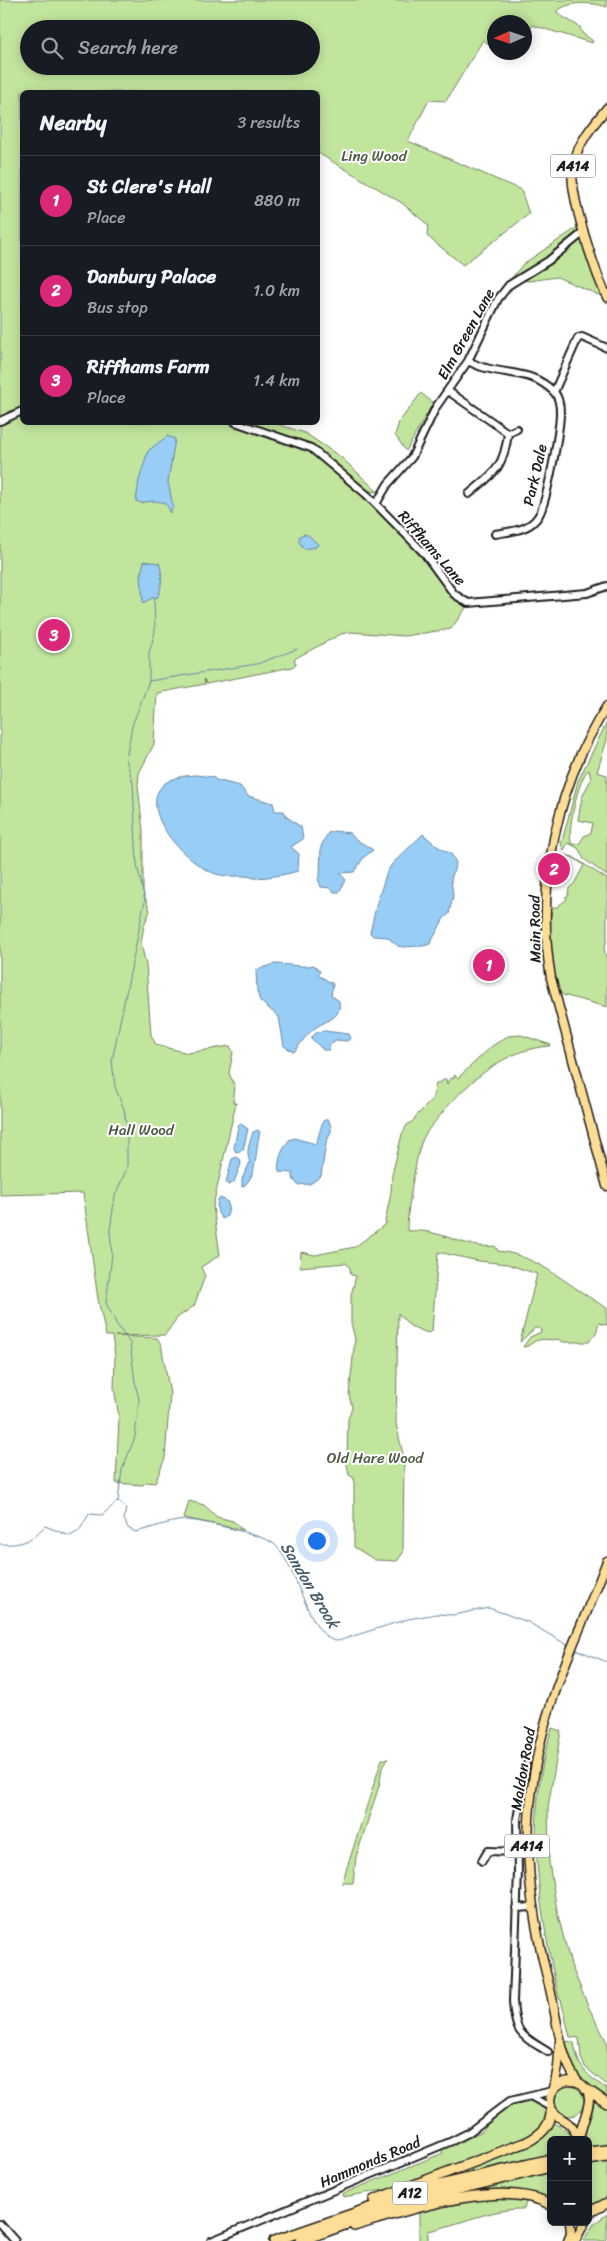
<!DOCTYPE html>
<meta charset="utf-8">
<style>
:root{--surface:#171b24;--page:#242831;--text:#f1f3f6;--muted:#9ea1a6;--line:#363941;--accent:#db2777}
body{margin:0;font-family:Sriracha,sans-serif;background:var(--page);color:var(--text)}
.controls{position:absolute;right:15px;bottom:15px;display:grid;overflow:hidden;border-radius:8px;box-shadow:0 2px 12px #0003}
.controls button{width:45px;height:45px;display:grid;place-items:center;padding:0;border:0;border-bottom:1px solid var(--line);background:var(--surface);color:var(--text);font:25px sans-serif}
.compass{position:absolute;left:487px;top:15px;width:45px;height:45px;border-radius:50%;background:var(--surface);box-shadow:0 2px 12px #0003;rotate:267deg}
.you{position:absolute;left:316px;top:1540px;width:18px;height:18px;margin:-12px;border:4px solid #fff;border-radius:50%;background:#1a73e8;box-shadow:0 0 0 8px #1a73e833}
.badge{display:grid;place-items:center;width:32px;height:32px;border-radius:50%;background:var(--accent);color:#fff;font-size:16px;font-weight:700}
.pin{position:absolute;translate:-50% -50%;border:2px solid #fff;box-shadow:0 1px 5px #0006}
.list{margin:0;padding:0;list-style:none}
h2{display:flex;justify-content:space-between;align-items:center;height:65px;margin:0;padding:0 20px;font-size:21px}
h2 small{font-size:16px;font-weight:400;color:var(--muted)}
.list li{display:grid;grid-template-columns:32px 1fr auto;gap:15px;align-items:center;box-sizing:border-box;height:90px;padding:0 20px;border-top:1px solid var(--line)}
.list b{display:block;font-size:19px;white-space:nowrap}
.list p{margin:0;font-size:16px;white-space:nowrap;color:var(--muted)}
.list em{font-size:16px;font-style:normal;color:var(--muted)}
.icon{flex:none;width:28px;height:28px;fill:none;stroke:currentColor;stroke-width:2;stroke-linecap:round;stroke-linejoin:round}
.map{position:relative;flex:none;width:607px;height:2241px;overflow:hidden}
.search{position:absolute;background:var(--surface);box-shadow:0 2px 12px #0003;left:20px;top:20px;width:300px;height:55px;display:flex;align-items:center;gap:12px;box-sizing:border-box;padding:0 18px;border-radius:28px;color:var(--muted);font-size:19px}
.panel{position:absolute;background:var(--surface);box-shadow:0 2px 12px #0003;left:20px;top:90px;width:300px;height:335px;border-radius:8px}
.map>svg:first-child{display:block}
</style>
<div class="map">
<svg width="607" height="2241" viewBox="0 0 607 2241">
<rect width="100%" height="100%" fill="#fff"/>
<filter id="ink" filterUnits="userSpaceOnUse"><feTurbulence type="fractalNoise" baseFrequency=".02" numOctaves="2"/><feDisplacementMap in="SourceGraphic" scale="10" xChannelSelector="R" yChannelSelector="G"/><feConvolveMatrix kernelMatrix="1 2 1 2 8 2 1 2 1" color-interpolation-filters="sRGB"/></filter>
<g filter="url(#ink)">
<path fill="#c2e59e" stroke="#6f805d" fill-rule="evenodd" d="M0 0H607V7C593 2 569 1 557 11L558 14 580 27 582 33 593 41 592 43 532 25 525 47 524 22H494V48L483 40 446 101 429 100 408 141 521 190 529 214 463 265 427 236 428 225 402 203 318 153V92H22V422H271L305 433 342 458 378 492 366 491 419 555C424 556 458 599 466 608L451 629 404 636 351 632 341 634 294 659 296 664 292 667 206 684 204 679 205 684 157 693 154 744 139 773 138 785 143 832V892L150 911 144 925 141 943 146 965 151 1035 156 1045 188 1053 230 1046 233 1052 229 1073 235 1087 233 1103H236L213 1206 220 1255 201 1267 205 1276 194 1306 177 1318 165 1335 115 1336 157 1338 161 1344 170 1394 165 1458 155 1483 146 1482 143 1485 116 1483 119 1417 114 1388 115 1356 112 1336H106L98 1299 83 1193 0 1195ZM29 29H311V66H29Z
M578 227 601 296 557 277 529 281 510 280 523 264Z
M421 393 433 403 406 451 395 435 399 422Z
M607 722V740L597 772 607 775V876L584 859 578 848 568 843 564 850 561 845 578 781ZM589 770 591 779 582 797 578 820 593 823 591 833 584 836 579 844H572C565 836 580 772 589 770Z
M558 854 573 857 607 879V940L604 949 607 961V1007L563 995C547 982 549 927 552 908L557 907 567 899 565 897 568 896 569 888 574 884 584 865 572 857 561 855 557 866Z
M521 1035 551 1045 550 1046C505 1049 470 1080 442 1113 435 1122 426 1131 422 1141 416 1155 407 1213 407 1229L408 1231C442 1228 464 1250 495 1246L498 1251C539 1255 572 1289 607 1308V1325L599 1323 596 1333 589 1342H563L558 1339C551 1341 545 1338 538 1340 531 1342 530 1347 523 1347L530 1337 541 1332 540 1328H535L520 1342 537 1274 507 1264 479 1261 438 1252 432 1331 428 1333 410 1326 398 1313 396 1424 404 1459 403 1553 397 1561 375 1560 354 1547V1478L349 1475 347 1464 348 1419 352 1407 349 1395 355 1339 351 1323V1295L356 1276 351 1275 350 1268 346 1263 300 1267 301 1252 315 1255 355 1247 387 1223 385 1222 391 1192 392 1175 402 1134 407 1125 414 1120 416 1116 432 1100 436 1084 446 1079 447 1084 450 1078 453 1079 455 1075 458 1078 492 1046 508 1036Z
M189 1501 204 1505 217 1517 233 1521 243 1530 184 1518Z
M552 1728 561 1731 548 1807 549 1863 558 1916 571 1965 589 2008 607 2042V2085L585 2067 581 2058 579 2038 570 2037 561 2000 559 1999C539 1908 523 1819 552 1728Z
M382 1759H388L382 1768 379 1786 356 1857 353 1883H342Z
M568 2041 574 2043C578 2069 586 2074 607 2089V2099L576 2075 572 2069 565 2044Z
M554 2101a15 15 0 1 1 30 0a15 15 0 1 1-30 0Z
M594 2098 607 2107V2146L588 2148V2140H585C585 2124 595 2113 594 2098Z
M524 2100C537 2101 548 2105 546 2120L533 2134 390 2189 343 2197 342 2194 443 2153 441 2148 481 2132 497 2113 510 2103Z
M554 2123 571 2134 572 2140H551V2154L486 2168 424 2185 547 2131Z
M607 2161V2200L593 2207 588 2195V2164Z
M551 2169V2201L543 2198 441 2200 465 2189Z
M495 2197 527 2199 524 2209C492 2208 459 2225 428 2231V2241H419V2211Z
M607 2214V2239L605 2241H583L594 2224Z"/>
<path fill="#98cdf6" stroke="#66869f" d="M167 436 175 439 168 482 173 506 170 513C168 499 154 500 141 503L136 501 139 480 148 451Z
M303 534 308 535 318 544 316 547 304 549 299 542V537Z
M144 561 159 563C163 572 162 589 157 598L154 597 143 603 141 574Z
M196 775 213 777 216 780 240 786 248 796 273 803 275 811H284L287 817 301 827 303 839 291 847 299 854 298 871C285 875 270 877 257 878 253 879 250 876 246 876 235 876 227 877 216 874 174 860 115 778 196 775Z
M334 831 350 833 354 838 373 850 364 857 354 872 340 873 346 880 339 892H334L330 888 321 887 318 879 320 875 321 846 328 833Z
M423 834 437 846 452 855 456 863 451 879 453 896 449 914 444 918 430 944 423 946 403 947 398 946 387 937 373 936 370 933 377 902 387 872 392 864Z
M275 964C289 964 301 968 314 965L320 971 318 975 333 984 331 995 339 1001C342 1019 326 1020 315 1028 307 1034 300 1044 294 1052L284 1046 279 1017 260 1001 257 991 256 970Z
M324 1031 349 1034 351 1038 347 1041 336 1040 330 1044 329 1050H323L311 1038 317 1032Z
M328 1119 331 1126V1132L326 1143 321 1176 310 1184 298 1185 294 1180 292 1173 279 1172C277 1160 282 1150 289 1140L294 1138 316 1144 323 1121Z
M241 1124 248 1129 243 1150 236 1152 234 1148 238 1126Z
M258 1130 260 1132C255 1149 258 1178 242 1187V1179L250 1162C245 1152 250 1142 253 1132Z
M236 1157 240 1159 241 1164 234 1182 228 1185 226 1182 232 1159Z
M220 1198 227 1201 229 1207 227 1216 223 1219C217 1216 216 1206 218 1200Z"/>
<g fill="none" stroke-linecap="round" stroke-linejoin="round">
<path stroke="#66869f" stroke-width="1" d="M149 681V653L155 632 154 597
M118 1501 122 1470 135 1437 139 1399 135 1382 130 1343 117 1325 106 1303 112 1255 110 1230 115 1196 127 1168V1129L124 1109 115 1087 112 1061 145 900 137 865 133 783 126 759 132 726 149 681 257 664 297 649
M0 1544C23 1545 29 1542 45 1526L70 1536 79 1531 89 1514 102 1515 118 1501 126 1507 124 1519 128 1528 136 1532C151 1528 168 1522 184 1520 197 1519 262 1535 273 1543 295 1561 307 1629 332 1640 337 1642 342 1640 347 1638L408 1619 436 1614 453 1615 489 1608 528 1622 569 1646
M575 1649 607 1662"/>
<defs>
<path id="minor" d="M468 361C474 364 480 367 486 368 511 375 533 371 554 392 559 397 560 406 560 413 560 429 547 502 539 515 530 531 511 531 495 534
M448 391 508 433C504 468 494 473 469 494
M554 392 578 338 582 337 607 348
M0 421 22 411
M235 422 311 448 366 494 424 553 454 594 468 603 587 593 607 586
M508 433 517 429
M376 504 388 484 412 457 436 407 468 361 498 299 509 285 548 261 584 232
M526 1765 517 1820 518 1872 513 2001C515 2035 521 2035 548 2052
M482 1861 488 1851 518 1852
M516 1908 532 1907
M532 2097 550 2107
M0 2224 15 2241
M211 2241 452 2141 468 2133 510 2101 552 2091"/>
<path id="major" d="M607 108C592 126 577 144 573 167 568 193 595 272 607 297
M607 706C557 784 535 887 551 978L607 1186
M578 2082C560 2059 557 2018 550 1989 526 1896 519 1822 544 1728 559 1671 586 1617 607 1561
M554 2088 558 2067 560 2041
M579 2138C576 2134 574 2129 570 2125 564 2119 553 2116 551 2107 544 2079 586 2070 589 2098 590 2108 580 2127 579 2140
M588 2204 590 2212 588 2216
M568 2241 571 2234 570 2222
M575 2241 585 2222"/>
<path id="highway" d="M586 2089 607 2103
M588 2152 607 2150
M588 2160 607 2157
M374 2200 527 2142C540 2135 552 2126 551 2110
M590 2212 607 2203
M354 2226C404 2211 503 2177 551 2205
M274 2241 427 2188 551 2159
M300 2241 414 2200 551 2167"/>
</defs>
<use href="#minor" stroke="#1c1c1c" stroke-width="10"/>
<use href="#major" stroke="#1c1c1c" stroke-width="11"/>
<use href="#highway" stroke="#1c1c1c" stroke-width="12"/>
<use href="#minor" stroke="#fff" stroke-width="6"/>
<use href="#major" stroke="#fedd96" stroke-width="8"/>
<use href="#highway" stroke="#fedd96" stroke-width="9"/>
</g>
</g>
<g text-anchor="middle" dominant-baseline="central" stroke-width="4" stroke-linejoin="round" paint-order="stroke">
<g fill="#fff" stroke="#606060" stroke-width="1">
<rect x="550.5" y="154.5" width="45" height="23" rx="4"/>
<rect x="504.5" y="1834.5" width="45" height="23" rx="4"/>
<rect x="392.5" y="2181.5" width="35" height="23" rx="4"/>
</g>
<g font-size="14" font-weight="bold" fill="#1c1c1c">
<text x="573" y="166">A414</text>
<text x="527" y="1846">A414</text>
<text x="410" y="2193">A12</text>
</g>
<g font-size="15" fill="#4e5843" stroke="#fff">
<text x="374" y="156">Ling Wood</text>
<text x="141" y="1130">Hall Wood</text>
<text x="375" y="1458">Old Hare Wood</text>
</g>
<g font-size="15" fill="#1c1c1c" stroke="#fff">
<text transform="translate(466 334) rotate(-61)">Elm Green Lane</text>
<text transform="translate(535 475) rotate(-77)">Park Dale</text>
<text transform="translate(432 548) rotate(49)">Riffhams Lane</text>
<text transform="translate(535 929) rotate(-91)">Main Road</text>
<text transform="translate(523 1769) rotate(-80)">Maldon Road</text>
<text transform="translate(370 2162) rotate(-23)">Hammonds Road</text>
</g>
<g font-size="16" font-style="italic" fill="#475a68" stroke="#fff">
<text transform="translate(310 1585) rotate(59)">Sandon Brook</text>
</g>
</g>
</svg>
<div class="controls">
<button>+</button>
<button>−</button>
</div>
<svg class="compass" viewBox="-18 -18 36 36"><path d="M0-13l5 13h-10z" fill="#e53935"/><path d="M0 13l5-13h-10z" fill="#9ea1a6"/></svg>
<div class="you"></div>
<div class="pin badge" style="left:489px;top:965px">1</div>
<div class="pin badge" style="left:554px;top:869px">2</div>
<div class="pin badge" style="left:54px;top:635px">3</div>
<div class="search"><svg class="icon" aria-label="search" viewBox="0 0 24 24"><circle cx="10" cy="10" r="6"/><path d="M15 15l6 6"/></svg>Search here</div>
<section class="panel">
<h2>Nearby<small>3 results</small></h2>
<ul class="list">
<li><span class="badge">1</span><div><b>St Clere's Hall</b><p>Place</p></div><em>880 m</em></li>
<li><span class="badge">2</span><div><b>Danbury Palace</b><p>Bus stop</p></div><em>1.0 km</em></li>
<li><span class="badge">3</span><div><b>Riffhams Farm</b><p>Place</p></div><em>1.4 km</em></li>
</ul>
</section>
</div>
